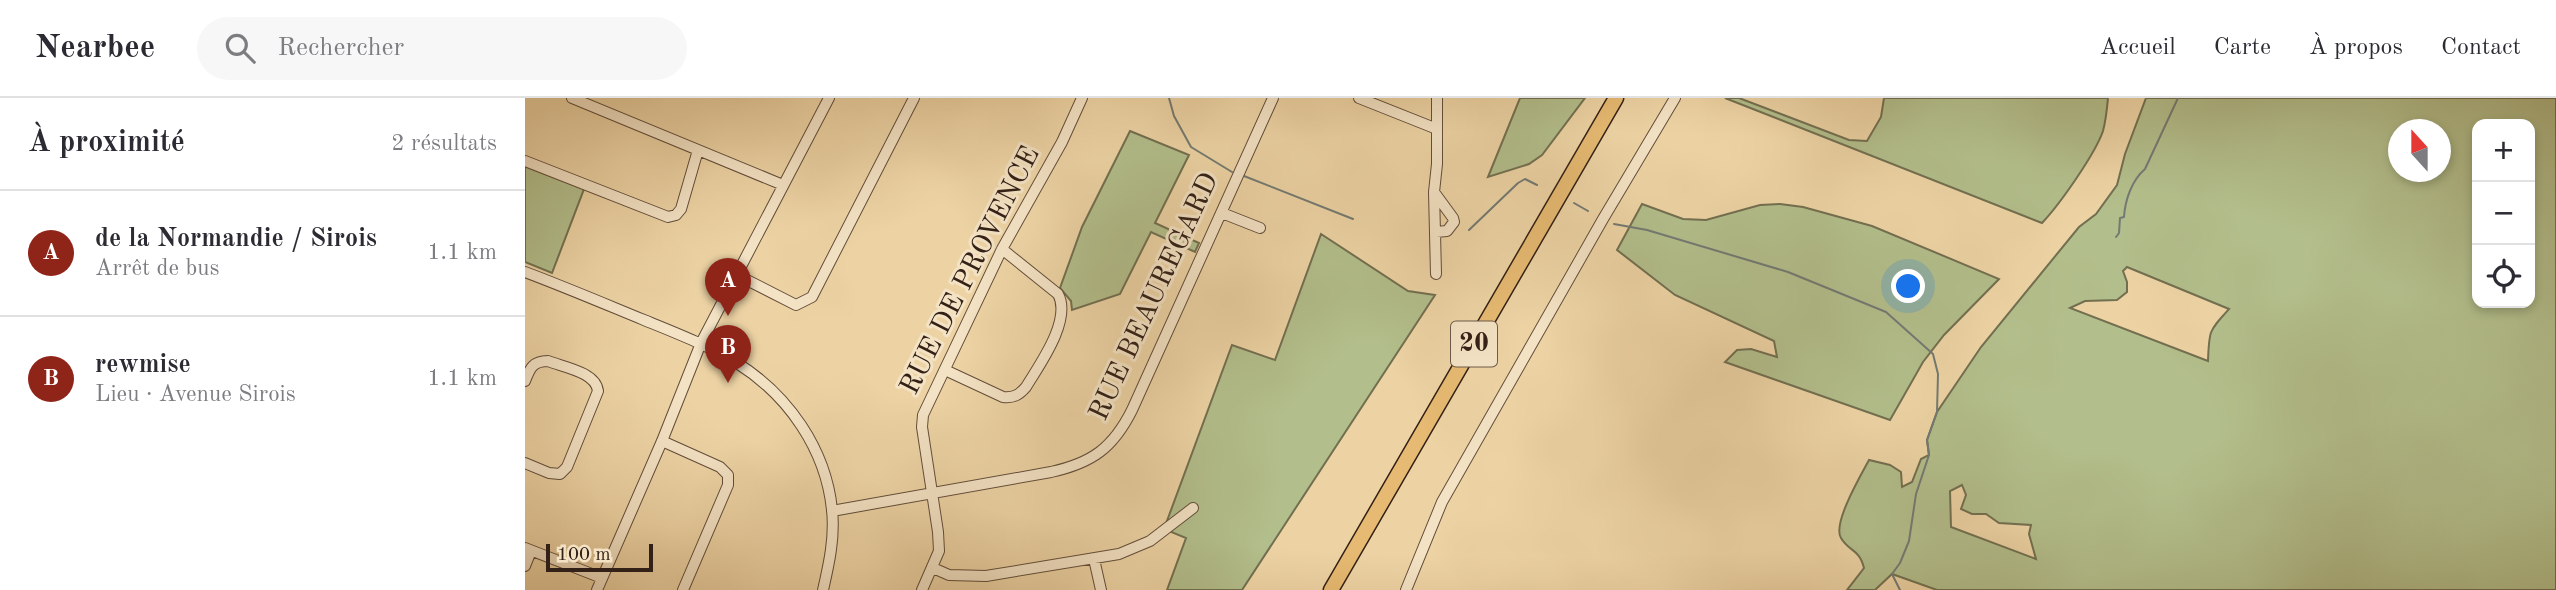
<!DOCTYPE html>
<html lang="fr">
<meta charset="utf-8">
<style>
:root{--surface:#fff;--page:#f7f7f7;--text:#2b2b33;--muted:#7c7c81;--line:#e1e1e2;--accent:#8f2418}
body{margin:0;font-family:"Old Standard TT",serif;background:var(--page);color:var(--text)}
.controls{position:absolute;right:21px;top:21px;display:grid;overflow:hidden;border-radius:14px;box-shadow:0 4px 10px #0003}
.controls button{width:63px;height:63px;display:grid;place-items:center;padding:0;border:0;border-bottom:2px solid var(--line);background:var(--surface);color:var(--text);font:35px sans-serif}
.compass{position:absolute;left:1863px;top:21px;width:63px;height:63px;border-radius:50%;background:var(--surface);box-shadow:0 4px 10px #0003;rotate:339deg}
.scale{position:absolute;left:21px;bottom:18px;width:107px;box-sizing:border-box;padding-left:7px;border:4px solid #332016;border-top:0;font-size:19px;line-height:24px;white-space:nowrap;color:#332016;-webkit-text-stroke:5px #f3e2c4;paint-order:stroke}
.you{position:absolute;left:1384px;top:189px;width:24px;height:24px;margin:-18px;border:5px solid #fff;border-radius:50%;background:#1a73e8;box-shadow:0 0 0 10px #1a73e833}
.badge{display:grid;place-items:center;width:46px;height:46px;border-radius:50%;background:var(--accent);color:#fff;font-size:23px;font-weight:700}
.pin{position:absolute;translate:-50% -58px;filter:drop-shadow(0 2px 4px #0008)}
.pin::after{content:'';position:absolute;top:37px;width:24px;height:21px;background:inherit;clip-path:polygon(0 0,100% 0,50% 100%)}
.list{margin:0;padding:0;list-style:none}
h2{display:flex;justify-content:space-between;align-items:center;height:91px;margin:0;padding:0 28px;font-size:30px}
h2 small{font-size:23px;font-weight:400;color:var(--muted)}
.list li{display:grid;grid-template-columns:46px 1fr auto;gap:21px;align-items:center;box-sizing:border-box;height:126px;padding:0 28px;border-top:2px solid var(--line)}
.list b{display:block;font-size:26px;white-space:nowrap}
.list p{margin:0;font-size:23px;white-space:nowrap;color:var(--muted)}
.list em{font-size:23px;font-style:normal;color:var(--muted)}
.icon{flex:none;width:38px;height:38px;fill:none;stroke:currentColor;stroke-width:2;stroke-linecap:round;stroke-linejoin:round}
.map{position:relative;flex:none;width:2031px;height:492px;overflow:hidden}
header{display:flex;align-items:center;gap:42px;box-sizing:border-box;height:98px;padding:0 35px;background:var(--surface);border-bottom:2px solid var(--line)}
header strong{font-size:33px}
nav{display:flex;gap:38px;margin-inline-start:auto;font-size:24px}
.search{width:490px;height:63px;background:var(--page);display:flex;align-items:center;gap:18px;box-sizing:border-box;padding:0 24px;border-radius:38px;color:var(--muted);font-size:26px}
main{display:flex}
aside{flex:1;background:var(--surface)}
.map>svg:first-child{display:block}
</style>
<header>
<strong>Nearbee</strong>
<div class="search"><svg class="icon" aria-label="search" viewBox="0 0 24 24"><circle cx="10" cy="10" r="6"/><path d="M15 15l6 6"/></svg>Rechercher</div>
<nav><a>Accueil</a><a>Carte</a><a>À propos</a><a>Contact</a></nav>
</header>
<main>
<aside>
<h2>À proximité<small>2 résultats</small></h2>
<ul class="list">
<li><span class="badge">A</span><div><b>de la Normandie / Sirois</b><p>Arrêt de bus</p></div><em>1.1 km</em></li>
<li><span class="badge">B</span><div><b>rewmise</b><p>Lieu · Avenue Sirois</p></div><em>1.1 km</em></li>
</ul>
</aside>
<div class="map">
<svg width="2031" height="492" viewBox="0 0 2031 492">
<rect width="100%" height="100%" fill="#edd3a4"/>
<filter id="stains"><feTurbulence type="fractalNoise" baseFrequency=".00286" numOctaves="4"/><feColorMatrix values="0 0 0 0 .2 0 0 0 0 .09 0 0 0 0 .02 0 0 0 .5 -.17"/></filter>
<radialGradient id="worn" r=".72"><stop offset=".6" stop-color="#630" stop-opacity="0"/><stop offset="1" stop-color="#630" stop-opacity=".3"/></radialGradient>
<path fill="#b2be8b" stroke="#726f50" stroke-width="2" fill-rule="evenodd" d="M995 0H1060L1017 57 1004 66 963 79Z
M1200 0H1214L1324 42 1342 43 1356 19 1359 0H1583C1582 11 1581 22 1578 33 1570 56 1535 106 1517 125Z
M1621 0H2031V492H1412L1367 476 1350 492H1322L1339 470C1334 450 1324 454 1316 440 1307 426 1336 377 1344 362L1365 367 1376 374 1377 389 1387 384 1396 361 1404 357 1402 342 1412 314 1456 249 1554 129 1571 116 1592 87 1600 56ZM1952 26H2005V205H1952ZM1874 32H1916V74H1874ZM1602 169 1704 211C1684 233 1684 232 1683 263L1545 210 1560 203 1592 202 1602 194V184L1598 173ZM1437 387 1441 397 1436 411 1447 416H1461L1474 425 1506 427 1504 436 1511 461 1426 429 1425 393Z
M605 33 664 57 630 125 674 145 670 154 626 134 595 196 547 212 546 203 535 190 557 129Z
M0 67 59 91 27 175 0 164Z
M1117 106 1158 121 1181 122 1235 107 1255 106 1278 109 1347 128 1474 181 1419 237 1398 264 1365 322 1200 264 1212 252 1226 251 1252 259 1249 243 1150 197 1092 152Z
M796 136 883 193 910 197 717 492H642L661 440 639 431 707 247 750 262Z"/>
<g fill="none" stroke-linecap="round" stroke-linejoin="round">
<path stroke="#737a73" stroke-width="2" d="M644 0 649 18 666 49 707 74
M719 78 828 121
M1049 105 1063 113
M1089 126 1122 132 1263 174 1361 214 1408 256 1413 276 1412 314 1402 342 1404 357 1391 396 1384 443 1375 465 1367 476 1375 492
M944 132 993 85 1000 81 1012 87
M1591 139 1594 135 1595 120 1599 119C1600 102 1607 82 1620 71L1653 0"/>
<defs>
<path id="minor" d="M47 0 258 87
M834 0 912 31
M0 63 143 119 151 117 156 111 173 52
M909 94 928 120 929 124 922 133 911 134
M697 115 735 130
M0 174C40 189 80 206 119 222 151 235 182 247 212 265 263 297 301 351 307 412 310 439 304 466 298 492
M911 176 909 94 912 66V0
M212 177 271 207 287 199 389 0
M420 272 478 299C489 300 494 297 501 289 515 266 547 222 533 196L477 151
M0 283C5 270 8 263 23 263 38 269 71 274 73 293L42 369 35 376 24 375 0 365
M137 343 195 369 203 377V387L158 492
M307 413 526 374C567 365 588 350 607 312L748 0
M0 450 77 480
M569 461 576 492
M0 468 6 453
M408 470 424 477 461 478 594 456 625 443 668 410
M72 492 137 343 176 245 304 0
M397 492 414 453 413 434 397 329 398 317 477 151 537 44 557 0
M881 492 917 404 1078 121 1150 0"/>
<path id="highway" d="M806 492 1091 0"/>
</defs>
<use href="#minor" stroke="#624d3a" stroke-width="12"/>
<use href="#highway" stroke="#332016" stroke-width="17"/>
<use href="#minor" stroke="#f3e2c4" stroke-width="10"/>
<use href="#highway" stroke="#e6ba72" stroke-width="14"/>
</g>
<g text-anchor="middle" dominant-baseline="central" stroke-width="6" stroke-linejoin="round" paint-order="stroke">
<rect fill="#f3e2c4" stroke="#6d5a4a" stroke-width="2" x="926" y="223.5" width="46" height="45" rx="5"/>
<g font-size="26" font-weight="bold" fill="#332016">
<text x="949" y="246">20</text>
</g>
<g font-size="28" fill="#332016" stroke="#f3e2c4">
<text transform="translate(446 173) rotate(-63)">RUE DE PROVENCE</text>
<text transform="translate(630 199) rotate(-65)">RUE BEAUREGARD</text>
</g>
</g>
<rect width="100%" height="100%" filter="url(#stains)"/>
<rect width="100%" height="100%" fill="url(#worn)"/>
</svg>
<div class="controls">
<button>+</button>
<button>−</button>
<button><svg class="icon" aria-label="locate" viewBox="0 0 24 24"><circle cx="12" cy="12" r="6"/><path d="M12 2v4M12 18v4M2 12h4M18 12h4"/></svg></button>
</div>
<svg class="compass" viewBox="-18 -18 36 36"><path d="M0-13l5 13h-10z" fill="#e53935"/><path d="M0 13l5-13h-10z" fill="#7c7c81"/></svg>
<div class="scale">100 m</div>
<div class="you"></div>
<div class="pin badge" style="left:203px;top:218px">A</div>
<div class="pin badge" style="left:203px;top:285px">B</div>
</div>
</main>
